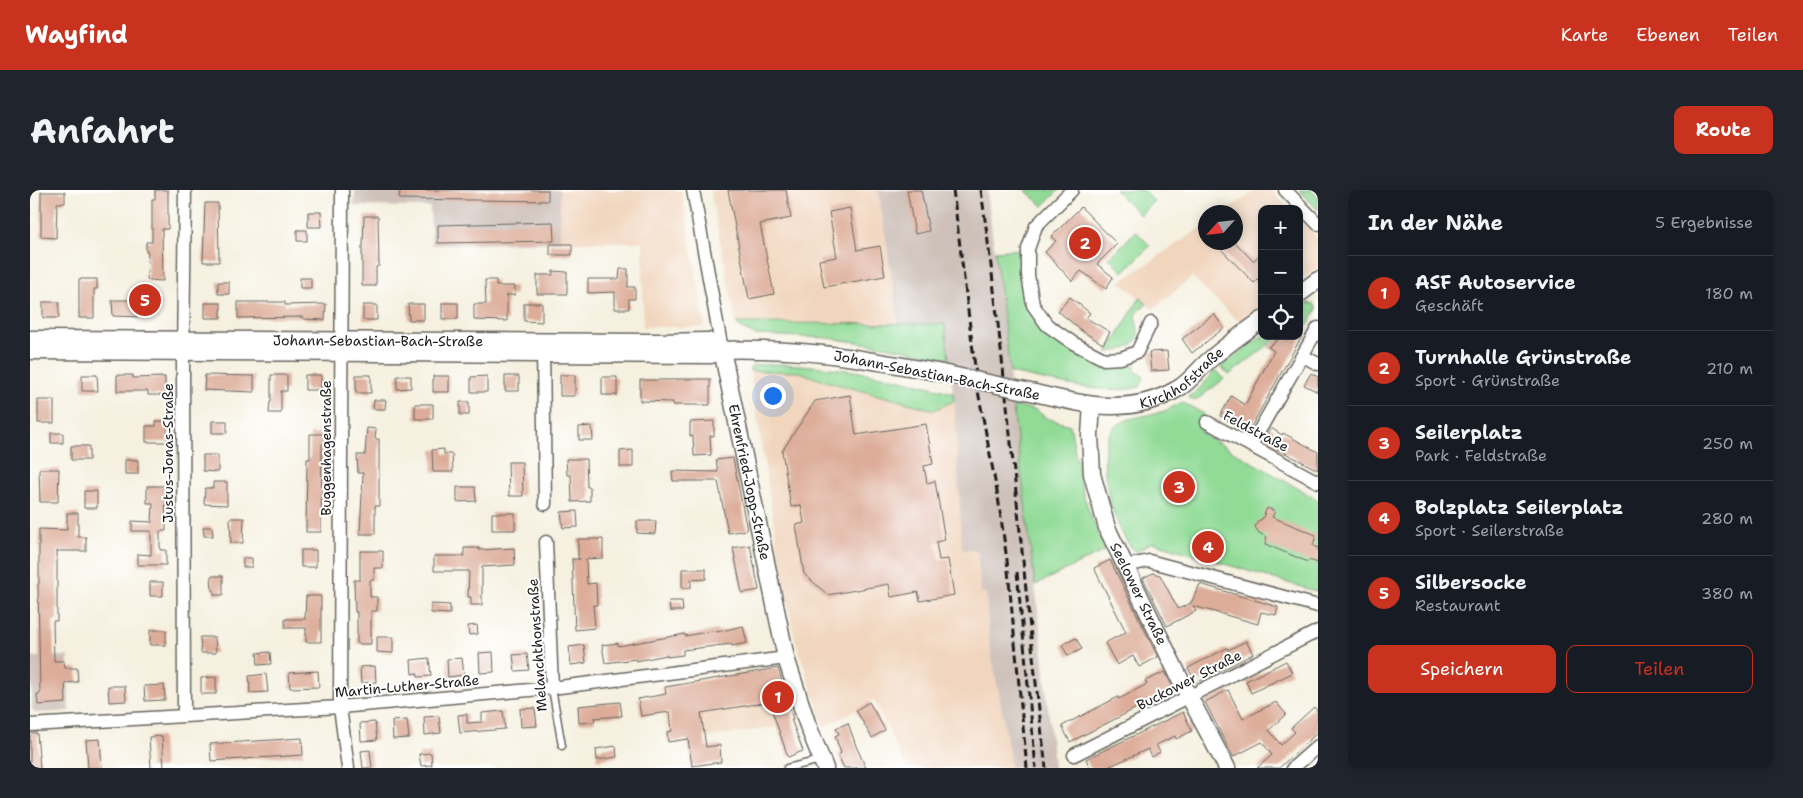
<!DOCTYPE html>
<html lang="de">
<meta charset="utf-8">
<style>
:root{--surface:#171b24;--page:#20242c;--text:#f1f3f6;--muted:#9ea1a6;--line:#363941;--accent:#c8321e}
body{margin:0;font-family:"Shantell Sans",sans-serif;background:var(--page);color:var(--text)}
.controls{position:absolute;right:15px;top:15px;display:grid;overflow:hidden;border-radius:10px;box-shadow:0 2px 12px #0003}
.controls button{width:45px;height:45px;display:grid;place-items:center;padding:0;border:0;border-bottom:1px solid var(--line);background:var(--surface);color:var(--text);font:25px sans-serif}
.compass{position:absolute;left:1168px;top:15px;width:45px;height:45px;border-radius:50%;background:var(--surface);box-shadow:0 2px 12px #0003;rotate:243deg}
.you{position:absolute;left:742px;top:205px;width:18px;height:18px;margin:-12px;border:4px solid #fff;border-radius:50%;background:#1a73e8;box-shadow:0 0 0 8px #1a73e833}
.badge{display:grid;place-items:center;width:32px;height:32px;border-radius:50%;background:var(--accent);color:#fff;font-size:16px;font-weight:700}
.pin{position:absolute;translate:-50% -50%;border:2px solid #fff;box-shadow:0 1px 5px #0006}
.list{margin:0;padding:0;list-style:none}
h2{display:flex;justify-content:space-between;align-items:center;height:65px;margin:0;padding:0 20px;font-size:21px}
h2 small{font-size:16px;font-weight:400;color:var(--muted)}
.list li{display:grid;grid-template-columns:32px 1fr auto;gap:15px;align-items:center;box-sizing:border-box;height:75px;padding:0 20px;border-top:1px solid var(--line)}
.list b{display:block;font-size:19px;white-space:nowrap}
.list p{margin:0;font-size:16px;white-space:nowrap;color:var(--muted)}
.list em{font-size:16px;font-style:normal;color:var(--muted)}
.actions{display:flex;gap:10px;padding:15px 20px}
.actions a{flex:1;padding:11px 0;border:1px solid var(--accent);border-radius:10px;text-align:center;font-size:18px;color:var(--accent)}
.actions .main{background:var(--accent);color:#fff}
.icon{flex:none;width:28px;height:28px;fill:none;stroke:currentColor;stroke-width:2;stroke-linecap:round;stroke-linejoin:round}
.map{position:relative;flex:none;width:1288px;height:578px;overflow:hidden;border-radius:10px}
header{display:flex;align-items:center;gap:30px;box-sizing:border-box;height:70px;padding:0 25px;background:var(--accent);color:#fff}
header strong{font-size:24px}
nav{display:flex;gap:28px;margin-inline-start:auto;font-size:18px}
.intro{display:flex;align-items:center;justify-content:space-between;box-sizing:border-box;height:120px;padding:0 30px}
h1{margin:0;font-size:35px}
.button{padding:12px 22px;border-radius:10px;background:var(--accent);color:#fff;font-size:18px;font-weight:700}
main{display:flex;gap:30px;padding:0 30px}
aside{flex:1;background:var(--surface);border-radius:10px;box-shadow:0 2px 12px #0003}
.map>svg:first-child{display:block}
</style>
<header>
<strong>Wayfind</strong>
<nav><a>Karte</a><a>Ebenen</a><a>Teilen</a></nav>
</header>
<div class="intro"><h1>Anfahrt</h1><a class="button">Route</a></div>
<main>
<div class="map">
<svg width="1288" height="578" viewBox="0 0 1288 578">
<rect width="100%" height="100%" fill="#fff"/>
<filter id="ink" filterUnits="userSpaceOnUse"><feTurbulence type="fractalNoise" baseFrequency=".02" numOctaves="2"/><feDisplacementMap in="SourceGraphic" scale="10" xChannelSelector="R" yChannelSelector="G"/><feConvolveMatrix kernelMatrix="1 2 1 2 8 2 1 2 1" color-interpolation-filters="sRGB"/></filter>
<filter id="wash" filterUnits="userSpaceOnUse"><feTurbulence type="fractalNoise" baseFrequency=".0096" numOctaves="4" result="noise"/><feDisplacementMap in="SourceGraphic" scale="20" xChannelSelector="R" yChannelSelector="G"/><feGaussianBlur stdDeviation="1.12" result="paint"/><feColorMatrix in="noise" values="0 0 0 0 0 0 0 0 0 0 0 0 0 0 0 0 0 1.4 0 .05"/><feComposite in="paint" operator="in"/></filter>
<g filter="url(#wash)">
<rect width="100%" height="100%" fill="#f5f0df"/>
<path fill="#f1d5bd" d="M530 0H651L675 134 672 137H613V52H530Z
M680 0H848L869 133H706Z
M1227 0H1241L1259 19H1232V118L1210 133 1162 87 1123 119 1090 92 1175 35 1176 52H1206V22H1194Z
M1269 29 1288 48V77L1269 91Z
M720 181 770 182 788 189 904 220 924 211 933 360H947L951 403 956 402 959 451 973 526 981 578H876L844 510 794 537 765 448 752 385Z
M748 477 765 534 638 553 630 497Z"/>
<path fill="#cec1ba" d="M325 0H530V52L402 55 400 17 324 16Z
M848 0H957L1012 454 1024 578H981L973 526 959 451 956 403H951L947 360H932L924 210 915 134 869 133Z
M38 466 39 521 6 523 2 519 1 467Z"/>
<path fill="#92db97" stroke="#577c5a" d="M995 0H1029L1013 16Z
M1085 0H1113L1124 11 1110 25Z
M1269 0H1281L1288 7V20Z
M1106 41 1120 56 1093 82 1079 68Z
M992 59 993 86 1020 144 1052 166 1070 173 1082 175 1097 171 1106 176 1104 180 1114 187 1110 197C1074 206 1017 190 980 183L965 61Z
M1110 108 1117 114C1113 117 1107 120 1106 126 1105 131 1108 137 1108 142 1109 158 1089 161 1077 162Z
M1278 113 1284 114 1287 119 1278 135 1269 132V120Z
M706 133 915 134 919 169 861 157 798 148 725 145 712 139Z
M1232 146H1250L1199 185 1191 176Z
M749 174C809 176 865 187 923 203L924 211 904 220 788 189 770 182 720 181V178L724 175Z
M1186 180 1194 189 1165 211 1158 207 1168 200Z
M1152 212 1174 224 1171 243 1288 310V402L1122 352 1106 362C1083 344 1059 254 1087 235 1099 227 1115 226 1128 223 1137 221 1144 216 1152 212Z
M983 216 1006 220 1016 228 1040 235 1053 304 1062 329 1076 360 1005 395Z"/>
<g id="blocks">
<path fill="#ddad9a" d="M125 0H138V39H132L133 91 117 90 118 62H116V52H122V9H125Z
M370 0H518V11L369 9Z
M698 0H756L761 28 730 34 744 104 719 109Z
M877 0H891L899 41 885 44Z
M11 2H35V13H27L26 48 11 47Z
M175 13H188L189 72H173Z
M1051 17 1087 54 1067 74 1083 87 1076 99 1051 81 1042 91 1015 62 1026 51 1021 47Z
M820 18 827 60 850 56 855 86 794 97 789 70 807 67 799 22Z
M278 22H291L292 37H278Z
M334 26H348L349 76 346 77V96H332V56H333Z
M523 32 524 51 408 53V35Z
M267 40H277V51H267Z
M1184 52H1205L1223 71 1232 63V85L1224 93Z
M520 54H542V65H520Z
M590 79H598V97H605V109H599V119H585V102L558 103V89H589Z
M523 81 537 82V104H507V85H523Z
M270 88H281V98H270Z
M49 89H67V99H64V128H49Z
M455 90H466V96H485V105H477V131L444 130V114H456Z
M188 92H199V104H188Z
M107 103H123V118H115L116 127 83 126 82 110H107Z
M1040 107 1060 123 1056 128 1080 142 1073 154 1052 141 1028 121Z
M13 112H29V128H13Z
M208 112H255V115L296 114 295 130 273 129V127L208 128Z
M175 113H191V128H175Z
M412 113H428V129H412Z
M494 113H512V132L494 131Z
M378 114H394V130H379Z
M333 115H347V130H333Z
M1184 124 1194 138 1162 163 1152 149Z
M1259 146H1272L1218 242 1190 226 1201 206 1215 215 1244 161 1238 157 1251 147 1257 150Z
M1137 161 1139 180 1121 181 1119 162Z
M1281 183 1288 187V202L1274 195Z
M52 185H67L68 201H52Z
M87 185H103V188L135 187V205H118V201H87Z
M175 185 224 186V202L174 200Z
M241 185H257V201H251V223H239L240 212H241Z
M275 185H291V200H275Z
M326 185H341V203H326Z
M530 185H545V206H530Z
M367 186H381V198L367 199Z
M403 186H419V202H403Z
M457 186V202H441V187Z
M475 186H489V201H475Z
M572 187H587V205H572Z
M643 189H680V215H643V212L610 211V190H643Z
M820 205 826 245 896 234 903 274 894 276 897 293 905 291 915 350 906 352 909 370 918 369 924 405 890 411 888 402 861 407 859 394 798 405 774 384 766 335 774 333 771 315 761 317 752 261 785 211Z
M8 210H24V233H8Z
M344 210H356L355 219H343Z
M430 212H439V225H430Z
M385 214H403V229H385Z
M126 231H137V252H116V236H126Z
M182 231H197V243H182Z
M684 231V246H680L681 265 664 266 663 246H660V232Z
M562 236 563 250H549V237Z
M337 238 346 239 345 249H349V316H345V344H330L333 283H328L327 265H335Z
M1241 238 1252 245 1253 243 1288 262V280L1234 252Z
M21 243H33V253H21Z
M280 244H295V254H292L291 342H276L277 269H280Z
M41 256H59V270H41Z
M414 259V264H422L423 282H403L402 260Z
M603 260V277H590V261Z
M173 265H188V282L173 281Z
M703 268 717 340 698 343 688 291H643L642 281 688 282 686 270Z
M536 269H556L557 297H560V311L542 312 541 285H537Z
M95 270H108V284H95Z
M478 272H492L493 306H479Z
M9 279H29L28 312H10Z
M183 292H197V315L174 314 175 298H183Z
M117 296H135L136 341H130V360H136V375H108V364L121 365V341H102V331L122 332 123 313H117Z
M427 297H445L446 311 427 312Z
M54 301H67V318H54Z
M1237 318 1245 321 1242 327 1286 345 1283 356 1288 358V373L1279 370 1278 372 1235 354 1237 347 1229 343 1225 337 1228 331 1232 329Z
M547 321 548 337 533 338 531 322Z
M37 323H48V347H56V361H27V431H23L24 471H34L35 478H47L48 492 35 493 36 513 8 515 7 504H10L8 394H9V339L37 340Z
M462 323H485V340H462Z
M200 328H214L213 353H201Z
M607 331H626L625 344 607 343Z
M173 337H182L183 346H174Z
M548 349H573V368L556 369 557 394 566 393 567 415H563L565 438 545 440 542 369H550H548Z
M720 355 729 400 712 403 703 358Z
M434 358H449V360L484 358 485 375 452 377V415H441V407H438L439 381H404V366H434Z
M271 360H286V377H271Z
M330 361H353V378H344V390H340V407H347V421H341V454H327V422H325L324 390H330Z
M213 368H222V377H213Z
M1080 370 1128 467 1109 477 1103 466 1087 475 1075 453 1096 442 1064 378Z
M652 379H676V389L661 390V398H652Z
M1123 383 1130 385 1148 419 1161 413 1170 394 1248 417 1246 425 1231 422 1228 434 1163 416 1166 421 1137 436 1113 388Z
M181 386H193V405H184V400H182Z
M120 392H133V406H120Z
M276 406H291V452H276V438H255V429H275Z
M639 411H652L653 421H640Z
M401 414 420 415V424L401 423Z
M447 435 448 444 439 445 438 436Z
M713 436 717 453 702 456 701 454 653 460V465L637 467V465L606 471V469L575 473 572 455 588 453V456L655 444V446L687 440V442Z
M120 440H136V455H120Z
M170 447H185L186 463H171Z
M347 447H363V463L347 462Z
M1046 448 1052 459 1038 466 1032 455Z
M1216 451 1223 464 1166 493 1158 478 1197 458 1198 460Z
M554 455 556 473 541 475 539 457Z
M240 462 241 474 228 475 227 463Z
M463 462 464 482 450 483 449 463Z
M497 464 499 480 485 481 483 465Z
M399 468 401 486 388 487 387 483 382 484 381 470Z
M432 468 434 485 418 487 417 469Z
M1256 471 1262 483 1221 503 1216 491Z
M345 476 346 492 331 493 330 477Z
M748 478 763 529H761L773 561 758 567 739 512 671 523 676 557 690 555 691 572 662 576 658 549 638 552 637 542 642 541 640 522 611 526 608 509 636 504 635 497Z
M288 481 289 497 260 498 259 483Z
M1135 482 1144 499 1040 552 1032 536 1088 507 1089 509 1117 494 1115 491Z
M236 484 238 502 220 503 219 486Z
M186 487V504H171V488Z
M134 495 135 510 115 511 114 496Z
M78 496H95L96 511 79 512Z
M1198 500 1213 529 1246 512 1256 524 1239 540 1251 555 1265 542 1261 538 1284 517 1288 522V542L1249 578H1227L1242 565 1232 552 1203 567 1175 512Z
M590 512 592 526 564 528 565 532 549 533 548 516Z
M839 512 855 540 842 548 826 520Z
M505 518 507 536 491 537 490 519Z
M473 521 475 539 430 543 428 525 437 524V533L452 532V523Z
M1153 522 1162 541 1146 549 1145 546 1126 555 1130 562 1122 567 1118 559 1076 578H1060L1056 569Z
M409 526 411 543 395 545 394 527Z
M377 530 379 548 363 549 362 531Z
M345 532 347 550 331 551 330 533Z
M818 533 826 556 836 578H814L808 565 811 563 805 546 809 544 806 538Z
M0 543H7L10 578H0Z
M132 546 134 578H121L119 547Z
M272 548 273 565 181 571 180 554Z
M70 549 72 578H58L56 550Z
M586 556 587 567 567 570 566 559Z
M340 560 342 578H333L331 561Z
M401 563 402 575 391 576 389 564Z"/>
</g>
</g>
<g filter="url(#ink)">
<use href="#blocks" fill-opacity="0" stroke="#686660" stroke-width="1"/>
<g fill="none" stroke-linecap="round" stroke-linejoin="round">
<defs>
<path id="service" d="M522 498 532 556
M757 578 791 570"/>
<path id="minor" d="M312 0 310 517 318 578
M663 0 692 160
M1042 0 1006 36 998 59V85L1003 115 1017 135 1043 153 1074 169 1091 168 1107 162 1121 133
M1255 0 1288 34
M513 157 515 314
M1273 166 1288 174
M1177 232 1288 292
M1221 255 1288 138
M516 352 522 498
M1095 376 1119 371 1288 416
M154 526 153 171 155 0
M0 535 310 517 522 498 756 468
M1044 565 1288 441
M1263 578 1288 556"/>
<g id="tertiary">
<path d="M1269 104 1288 90"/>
<path id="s1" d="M0 149 625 152 678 151 692 160"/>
<path id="s2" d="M692 160 756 468 777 533 795 578"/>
<path d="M0 161 681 165C698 157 714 160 733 160 794 161 852 172 912 183"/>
<path id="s3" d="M1005 203C1056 215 1101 227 1149 198 1162 190 1171 176 1183 167 1198 154 1215 142 1232 130"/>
<path id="s4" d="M1062 215 1060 245 1062 284 1077 338 1154 497 1197 578"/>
</g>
</defs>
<use href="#service" stroke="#686660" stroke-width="9"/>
<use href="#minor" stroke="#686660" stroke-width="15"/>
<use href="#tertiary" stroke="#686660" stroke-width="19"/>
<use href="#service" stroke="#fff" stroke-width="6"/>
<use href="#minor" stroke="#fff" stroke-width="12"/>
<use href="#tertiary" stroke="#fff" stroke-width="16"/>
<path stroke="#1c1c1c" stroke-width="3" stroke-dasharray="8 4" stroke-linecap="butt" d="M923 0 948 201 968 307 977 370 997 578
M951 0C978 192 992 385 1016 578
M987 382 1006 578"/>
<defs>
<path id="tertiary-bridge" d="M912 183 1005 203"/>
</defs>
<use href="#tertiary-bridge" stroke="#686660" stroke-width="19" stroke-linecap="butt"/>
<use href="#tertiary-bridge" stroke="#fff" stroke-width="16"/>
</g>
</g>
<g text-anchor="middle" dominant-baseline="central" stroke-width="4" stroke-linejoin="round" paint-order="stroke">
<g font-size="14" fill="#1c1c1c" stroke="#fff">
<text stroke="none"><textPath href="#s1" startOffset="348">Johann-Sebastian-Bach-Straße</textPath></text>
<text transform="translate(907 185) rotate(11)">Johann-Sebastian-Bach-Straße</text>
<text stroke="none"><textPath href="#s3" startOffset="156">Kirchhofstraße</textPath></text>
<text transform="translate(1226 241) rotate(28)">Feldstraße</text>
<text transform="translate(296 258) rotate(-90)">Buggenhagenstraße</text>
<text transform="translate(138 263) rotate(-90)">Justus-Jonas-Straße</text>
<text stroke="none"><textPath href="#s2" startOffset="135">Ehrenfried-Jopp-Straße</textPath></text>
<text stroke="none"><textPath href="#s4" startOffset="198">Seelower Straße</textPath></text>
<text transform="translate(507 455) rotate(-94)">Melanchthonstraße</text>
<text transform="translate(1159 490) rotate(-27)">Buckower Straße</text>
<text transform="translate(377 496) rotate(-5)">Martin-Luther-Straße</text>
</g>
</g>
</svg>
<div class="controls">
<button>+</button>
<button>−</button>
<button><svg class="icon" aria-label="locate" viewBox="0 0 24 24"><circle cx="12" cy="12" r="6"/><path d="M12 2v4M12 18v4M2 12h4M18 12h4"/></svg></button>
</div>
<svg class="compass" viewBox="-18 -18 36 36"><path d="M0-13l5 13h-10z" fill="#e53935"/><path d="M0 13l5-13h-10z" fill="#9ea1a6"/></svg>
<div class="you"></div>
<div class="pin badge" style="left:748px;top:507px">1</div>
<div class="pin badge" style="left:1055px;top:53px">2</div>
<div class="pin badge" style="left:1149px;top:297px">3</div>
<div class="pin badge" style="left:1178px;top:357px">4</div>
<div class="pin badge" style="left:115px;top:110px">5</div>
</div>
<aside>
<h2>In der Nähe<small>5 Ergebnisse</small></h2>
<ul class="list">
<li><span class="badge">1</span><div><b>ASF Autoservice</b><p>Geschäft</p></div><em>180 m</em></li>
<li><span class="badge">2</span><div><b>Turnhalle Grünstraße</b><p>Sport · Grünstraße</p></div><em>210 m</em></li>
<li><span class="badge">3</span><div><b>Seilerplatz</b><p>Park · Feldstraße</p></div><em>250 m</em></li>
<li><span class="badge">4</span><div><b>Bolzplatz Seilerplatz</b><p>Sport · Seilerstraße</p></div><em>280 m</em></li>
<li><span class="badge">5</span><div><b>Silbersocke</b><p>Restaurant</p></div><em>380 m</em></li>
</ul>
<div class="actions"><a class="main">Speichern</a><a>Teilen</a></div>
</aside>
</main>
